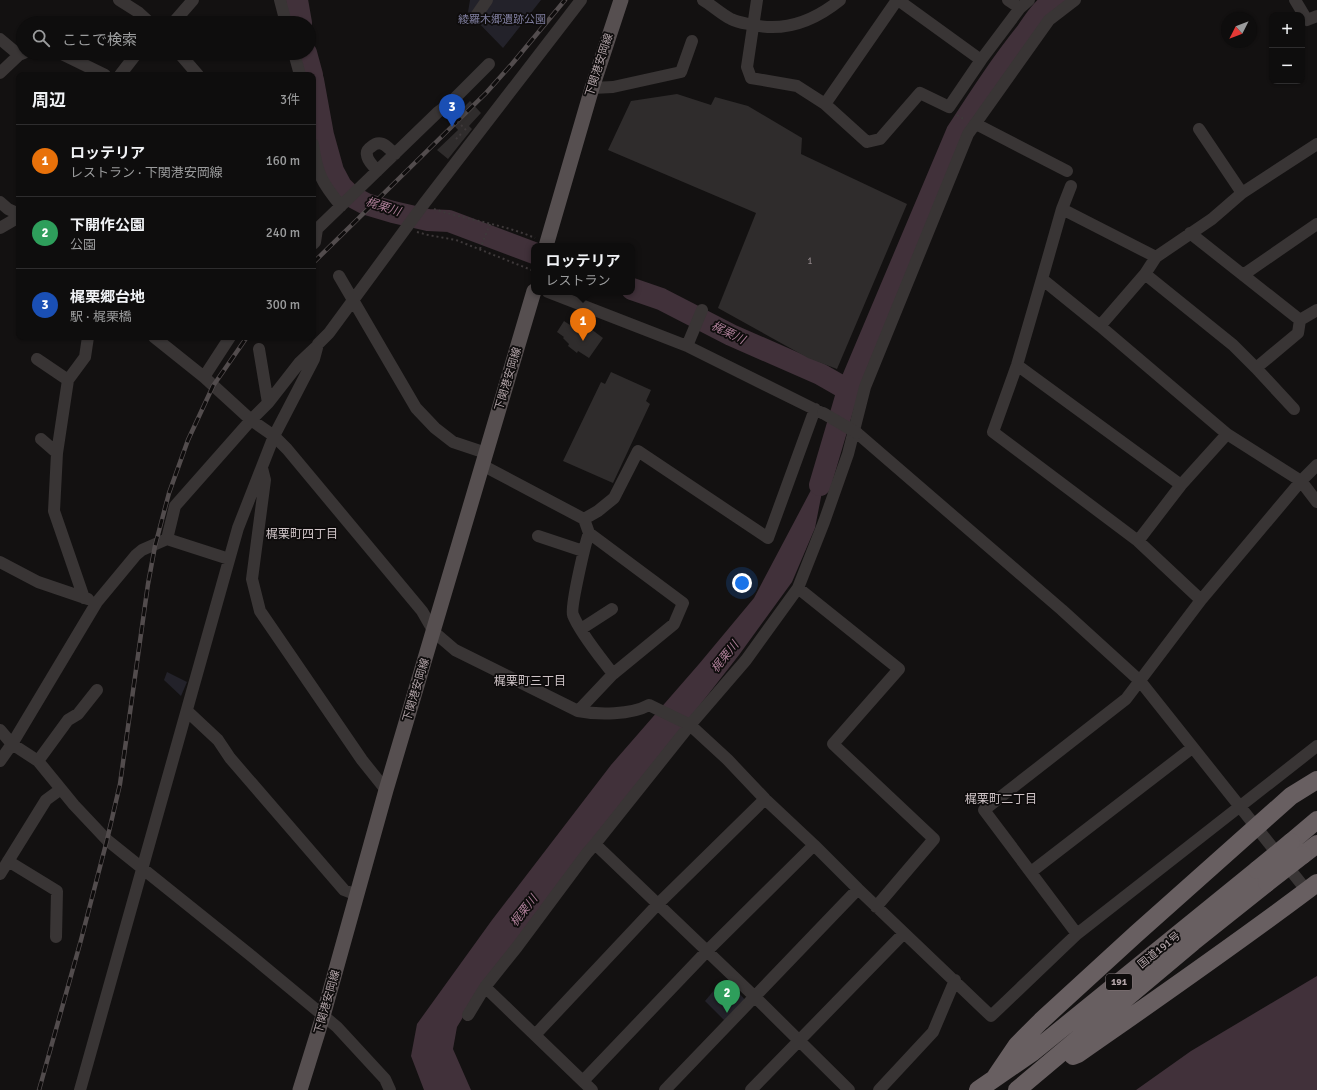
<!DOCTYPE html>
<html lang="ja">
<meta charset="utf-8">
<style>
:root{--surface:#0e0d0d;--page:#1c1b1b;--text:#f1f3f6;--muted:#9b9c9d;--line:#2e2d2e;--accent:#39e3a8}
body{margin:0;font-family:Signika,"Noto Sans JP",sans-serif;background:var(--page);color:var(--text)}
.controls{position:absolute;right:12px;top:12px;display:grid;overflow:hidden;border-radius:8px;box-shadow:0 1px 3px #0004}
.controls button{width:36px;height:36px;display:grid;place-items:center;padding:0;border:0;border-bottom:1px solid var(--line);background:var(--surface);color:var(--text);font:20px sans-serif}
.compass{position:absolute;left:1221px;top:12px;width:36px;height:36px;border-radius:50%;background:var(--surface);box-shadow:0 1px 3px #0004;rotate:228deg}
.you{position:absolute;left:742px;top:583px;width:14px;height:14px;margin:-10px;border:3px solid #fff;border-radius:50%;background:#1a73e8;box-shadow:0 0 0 6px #1a73e833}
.badge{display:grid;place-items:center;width:26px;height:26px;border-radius:50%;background:var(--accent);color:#fff;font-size:13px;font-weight:700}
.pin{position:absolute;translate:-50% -33px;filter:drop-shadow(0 1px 2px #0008)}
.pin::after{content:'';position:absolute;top:21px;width:14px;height:12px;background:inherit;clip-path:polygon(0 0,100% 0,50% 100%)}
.popup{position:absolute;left:531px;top:243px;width:104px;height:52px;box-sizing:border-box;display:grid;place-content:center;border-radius:8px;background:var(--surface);filter:drop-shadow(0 1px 3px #0005);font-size:13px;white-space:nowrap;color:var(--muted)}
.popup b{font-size:15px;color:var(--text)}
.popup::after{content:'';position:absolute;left:50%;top:100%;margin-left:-8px;border:8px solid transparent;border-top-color:var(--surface)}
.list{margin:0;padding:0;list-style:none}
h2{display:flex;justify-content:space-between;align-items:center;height:52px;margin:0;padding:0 16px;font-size:17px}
h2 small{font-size:13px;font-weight:400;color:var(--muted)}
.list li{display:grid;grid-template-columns:26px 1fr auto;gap:12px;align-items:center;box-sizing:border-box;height:72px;padding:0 16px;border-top:1px solid var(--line)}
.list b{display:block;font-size:15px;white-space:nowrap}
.list p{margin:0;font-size:13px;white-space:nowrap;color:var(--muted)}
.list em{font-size:13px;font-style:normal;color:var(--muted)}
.icon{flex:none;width:22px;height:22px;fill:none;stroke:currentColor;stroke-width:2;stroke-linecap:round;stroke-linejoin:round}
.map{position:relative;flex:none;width:1317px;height:1090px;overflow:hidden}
.search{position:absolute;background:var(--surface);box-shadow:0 1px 3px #0004;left:16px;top:16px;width:300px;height:44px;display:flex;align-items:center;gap:10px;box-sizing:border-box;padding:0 14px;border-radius:22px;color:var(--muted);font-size:15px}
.panel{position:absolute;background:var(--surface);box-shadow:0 1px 3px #0004;left:16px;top:72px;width:300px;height:268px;border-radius:8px}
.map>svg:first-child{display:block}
</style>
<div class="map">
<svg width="1317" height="1090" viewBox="0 0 1317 1090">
<rect width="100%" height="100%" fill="#131111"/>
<path fill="#23222a" d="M470 0H541L503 48 468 12Z
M167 672 187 682 181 696 164 680Z
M728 980 746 1001 729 1025 705 1001 720 983Z"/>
<path fill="#41313a" d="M829 456 815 528 792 582 739 655 488 976 457 1027 453 1049 471 1090H424L411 1056 417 1024 492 920 611 765 699 664 754 598Z
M1317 976V1090H1136L1191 1051Z"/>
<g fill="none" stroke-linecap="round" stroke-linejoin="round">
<path stroke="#41313a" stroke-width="22" d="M297 0 301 23
M306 53 312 75
M313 80 323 135 333 171 341 186 351 196 366 204 393 212 428 220 449 221 534 253
M632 289 661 299 731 335 820 374 848 390
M820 485 848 390 957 132C979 98 1001 64 1026 33 1034 21 1042 9 1054 0"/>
</g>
<path fill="#2f2c2c" d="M677 94 711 105 715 97 748 106 802 138 801 154 907 204 837 369 808 358 718 308 756 213 608 150 631 101Z
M470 101 481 113 469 126 472 129 448 159 437 150 458 130 450 121Z
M564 321 570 325 571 323 583 330 587 326 603 338 589 358 578 351 577 353 568 346 569 344 563 338 564 337 557 332Z
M611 372 651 390 646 401 650 404 613 483 563 461 601 382 605 384Z"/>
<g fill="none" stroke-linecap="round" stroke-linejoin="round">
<path stroke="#3e393a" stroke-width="2" stroke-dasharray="2 3" stroke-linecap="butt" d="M957 115 965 120
M456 139 462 133
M434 209C467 220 503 224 535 238
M417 232 428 235 456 240 534 271
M480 249 490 224"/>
<path stroke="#393535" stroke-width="12" d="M119 0 138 12 150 23
M280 0 286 23
M703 0C713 6 721 14 731 19 736 22 743 23 749 24 783 33 814 21 840 0
M757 0 747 67 751 78 797 86 825 104 867 142 880 139 920 93 949 107 981 60 1020 8 1029 0
M898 0 981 60
M1008 0 1020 8
M1295 0 1307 20 1317 16
M476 16 487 0
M173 23 193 0
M0 39 19 55
M60 53 105 75
M179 53 198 75
M294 53 300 75
M0 73 19 55 24 53
M120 75 137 53
M592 88 613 87 681 72 692 41
M825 104 897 0
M976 124 1067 171
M1199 129 1242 193
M313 144C317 174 322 183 341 206
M377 171C374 166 367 161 367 155 366 151 368 149 371 147 381 138 387 147 395 154
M0 202 8 209 19 214
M1062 209 1071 186
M0 228 19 217
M1190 233 1300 320 1317 310
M313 244 315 242 317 229 438 112 449 104 489 64
M1145 274 1233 345 1256 368 1298 333 1300 320
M1243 275 1317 224
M339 276 416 408 435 428 453 442 486 453
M1042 279 1062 209 1156 257
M548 292 687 346 822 413
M1100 326 1145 274 1156 257 1212 219 1242 193 1317 144
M154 337 204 377 251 420 274 436 287 449 422 611 434 632 455 650 578 711C598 715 631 715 649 705L690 725 728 760 765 799 814 845 858 889 991 1016 1077 934 1317 746
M687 346 702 310
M259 349 268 403
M37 359 68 380
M1017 365 1181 485
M1256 368 1294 409
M204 377 230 337
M857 433 1062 610 1140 681 1307 891
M41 439 57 453
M482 465 584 519
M262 468 265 480 252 579 260 611 362 760 386 790
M589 533C585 544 570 608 573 615 580 633 601 658 613 674
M538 536 583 551
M167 539 229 559
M1138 541 1181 485 1227 434
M0 562 38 582 88 599
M798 588 899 669 833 744 934 839 876 907
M84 598 54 511 57 453 68 380 85 357 88 337
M1201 600 1138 541 993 432 1017 365 1042 279 1100 326 1227 434 1301 481 1317 502
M581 629 612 609
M187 711 218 740 230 758 344 890 357 895
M578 711 613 674 674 624 683 603 589 533 584 519 598 511 614 498 638 451 768 538 815 409
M0 730 12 744 38 761 74 805 107 840 249 954 337 1027 385 1079 390 1090
M0 761 12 744 97 602 136 555 142 550 167 539 175 506 251 420 268 403 300 362 317 346
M38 761 68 720 78 714 97 690
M595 844 755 997 849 1090
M8 861 57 891 56 937
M1031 872 1192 748
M0 874 46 800 61 789
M1077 934 984 810 1126 699 1201 600 1301 481 1317 465
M485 987 592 1090
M468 1015 485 987 517 947 587 853 595 844 690 725 746 660 798 588 824 522 848 454 865 387 968 134 1049 20 1075 0
M535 1035 658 904 765 799
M583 1081 707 951 814 845
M80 1090 238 528 274 436 314 359 318 344 329 333 423 205 581 0
M665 1090 858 889
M751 1090 904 933
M879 1090 933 1032 955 980"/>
<path stroke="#564f50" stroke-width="15" d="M546 246 592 88 621 0
M300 1090 323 1016 386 790 534 291"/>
<path stroke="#685f61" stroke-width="18" d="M1291 842 1317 820
M1303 855 1317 844
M1073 1056 1078 1054C1158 998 1239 942 1317 883
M996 1076 1017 1045 1041 1021 1136 934 1291 796 1317 780
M978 1090 1033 1052 1257 870
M1017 1090 1193 942 1267 883"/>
<defs>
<path id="rail" d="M313 263 486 93 512 64 565 0
M39 1090 81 940 107 840 120 784 148 584 155 546 169 493 188 440 213 386 247 337"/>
</defs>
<use href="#rail" stroke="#524c4d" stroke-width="4.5"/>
<use href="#rail" stroke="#0e0c0c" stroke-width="3" stroke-dasharray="9" stroke-linecap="butt"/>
<path stroke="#3e393a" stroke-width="2" stroke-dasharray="2 3" stroke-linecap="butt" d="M454 118 466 130"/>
<path stroke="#393535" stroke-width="12" d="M823 413 857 433"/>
<path stroke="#685f61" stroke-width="18" d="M1257 870 1291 842
M1267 883 1303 855"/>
</g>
<g text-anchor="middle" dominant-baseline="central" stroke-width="3.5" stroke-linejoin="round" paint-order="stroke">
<g font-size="9" fill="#918689">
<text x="810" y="261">1</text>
</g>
<rect fill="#0e0c0c" stroke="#817679" stroke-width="1" x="1106" y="974" width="26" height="16" rx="3"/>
<g font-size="10" font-weight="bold" fill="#b2a4a8">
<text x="1119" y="982">191</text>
</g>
<g font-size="11" fill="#7d7c9c" stroke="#0e0c0c">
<text x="502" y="19">綾羅木郷遺跡公園</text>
</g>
<g font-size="11" fill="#b2a4a8" stroke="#0e0c0c">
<text transform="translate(599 65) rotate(-72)">下関港安岡線</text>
<text transform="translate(508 379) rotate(-73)">下関港安岡線</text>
<text transform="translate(416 690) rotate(-73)">下関港安岡線</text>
<text transform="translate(1159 950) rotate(-39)">国道191号</text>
<text transform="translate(327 1002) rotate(-74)">下関港安岡線</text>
</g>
<g font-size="12" font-style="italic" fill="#ab7d96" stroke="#0e0c0c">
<text transform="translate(383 207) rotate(18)">梶栗川</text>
<text transform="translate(728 333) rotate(26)">梶栗川</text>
<text transform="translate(725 657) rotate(-51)">梶栗川</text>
<text transform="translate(524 911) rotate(-52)">梶栗川</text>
</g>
<g font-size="12" fill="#cfc4c7" stroke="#0e0c0c">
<text x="302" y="534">梶栗町四丁目</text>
<text x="530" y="681">梶栗町三丁目</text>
<text x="1001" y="799">梶栗町二丁目</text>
</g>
</g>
</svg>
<div class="controls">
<button>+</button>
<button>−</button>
</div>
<svg class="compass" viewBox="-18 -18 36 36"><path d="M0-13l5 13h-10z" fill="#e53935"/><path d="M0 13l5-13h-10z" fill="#9b9c9d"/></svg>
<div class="you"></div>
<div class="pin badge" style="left:583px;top:341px;background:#e8710a">1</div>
<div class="popup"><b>ロッテリア</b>レストラン</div>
<div class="pin badge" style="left:727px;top:1013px;background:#2e9e5b">2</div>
<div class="pin badge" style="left:452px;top:127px;background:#1a4fb4">3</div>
<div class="search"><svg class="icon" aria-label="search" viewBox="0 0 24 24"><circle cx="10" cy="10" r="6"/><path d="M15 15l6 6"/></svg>ここで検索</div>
<section class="panel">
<h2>周辺<small>3件</small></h2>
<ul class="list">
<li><span class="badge" style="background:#e8710a">1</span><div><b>ロッテリア</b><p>レストラン · 下関港安岡線</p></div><em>160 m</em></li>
<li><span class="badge" style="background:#2e9e5b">2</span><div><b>下開作公園</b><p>公園</p></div><em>240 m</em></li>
<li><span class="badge" style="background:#1a4fb4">3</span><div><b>梶栗郷台地</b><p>駅 · 梶栗橋</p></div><em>300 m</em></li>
</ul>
</section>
</div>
